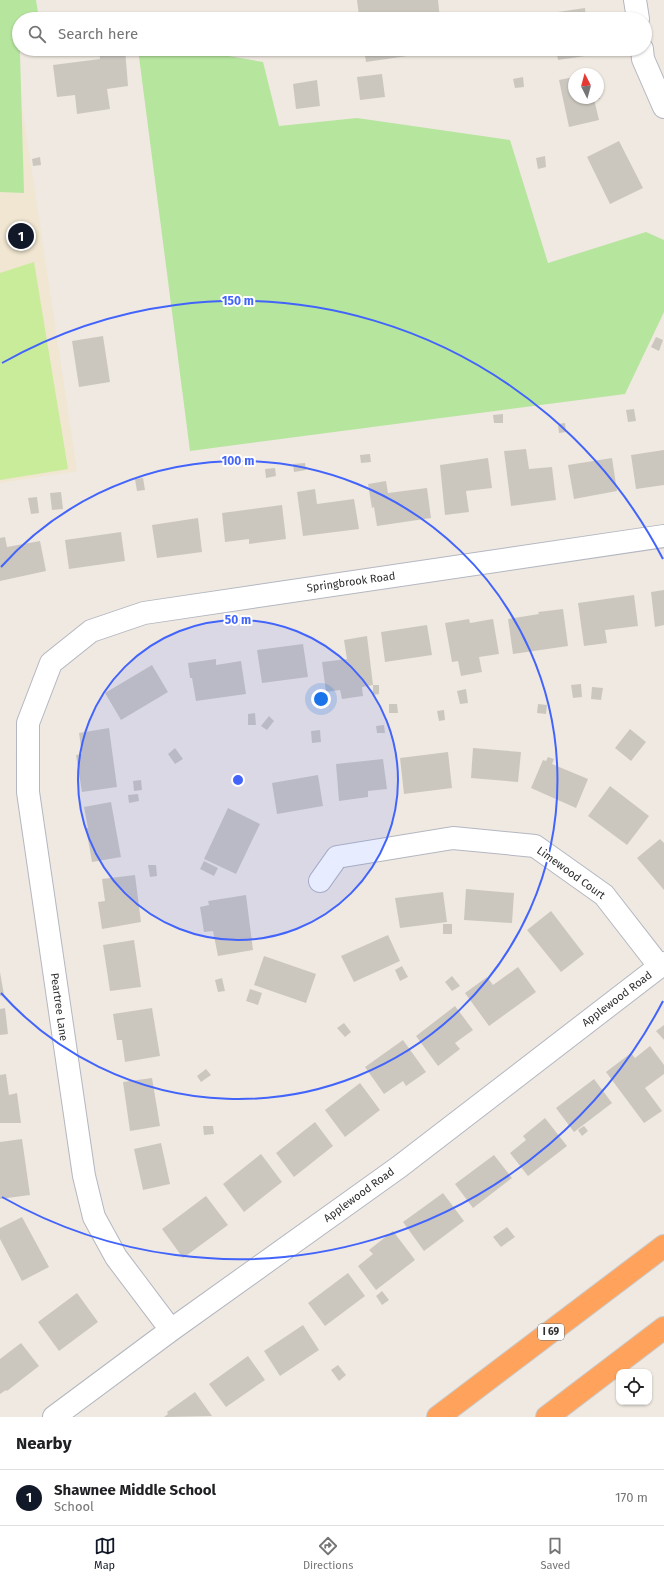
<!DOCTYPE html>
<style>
:root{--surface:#fff;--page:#f6f6f6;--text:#202124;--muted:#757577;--line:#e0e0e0;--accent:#111827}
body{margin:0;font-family:"Fira Sans",sans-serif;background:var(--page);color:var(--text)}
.controls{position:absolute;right:12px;bottom:12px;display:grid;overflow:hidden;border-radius:8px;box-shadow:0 1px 3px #0004}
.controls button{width:36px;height:36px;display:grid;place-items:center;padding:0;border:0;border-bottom:1px solid var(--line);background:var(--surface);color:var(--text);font:20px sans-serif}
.compass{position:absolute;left:568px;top:68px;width:36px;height:36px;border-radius:50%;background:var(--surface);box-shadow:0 1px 3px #0004;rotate:354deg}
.you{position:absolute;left:321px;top:699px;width:14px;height:14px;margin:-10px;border:3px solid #fff;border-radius:50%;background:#1a73e8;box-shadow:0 0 0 6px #1a73e833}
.badge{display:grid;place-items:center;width:26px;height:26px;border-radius:50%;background:var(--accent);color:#fff;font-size:13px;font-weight:700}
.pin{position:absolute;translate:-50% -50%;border:2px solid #fff;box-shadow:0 1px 4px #0006}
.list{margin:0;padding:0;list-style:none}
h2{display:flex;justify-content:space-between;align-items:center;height:52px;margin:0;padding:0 16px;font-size:17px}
h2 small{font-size:13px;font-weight:400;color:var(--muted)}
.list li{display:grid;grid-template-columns:26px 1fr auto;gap:12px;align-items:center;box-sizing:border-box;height:56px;padding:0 16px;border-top:1px solid var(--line)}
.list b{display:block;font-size:15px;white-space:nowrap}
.list p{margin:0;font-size:13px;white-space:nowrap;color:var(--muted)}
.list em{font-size:13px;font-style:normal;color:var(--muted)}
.icon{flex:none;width:22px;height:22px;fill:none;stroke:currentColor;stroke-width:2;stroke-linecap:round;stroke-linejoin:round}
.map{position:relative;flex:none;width:664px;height:1417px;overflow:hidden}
.search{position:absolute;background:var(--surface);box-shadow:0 1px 3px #0004;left:12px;right:12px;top:12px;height:44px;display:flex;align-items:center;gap:10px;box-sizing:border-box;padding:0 14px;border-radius:22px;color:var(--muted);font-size:15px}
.sheet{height:108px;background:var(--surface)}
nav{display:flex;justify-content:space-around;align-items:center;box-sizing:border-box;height:56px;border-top:1px solid var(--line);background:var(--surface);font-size:11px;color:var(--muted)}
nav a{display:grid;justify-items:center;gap:2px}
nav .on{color:var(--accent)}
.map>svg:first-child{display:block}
</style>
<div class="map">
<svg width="664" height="1417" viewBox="0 0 664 1417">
<rect width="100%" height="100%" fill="#efe9e1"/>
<path fill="#f0e6d1" d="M0 0H6L77 471 0 483Z"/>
<path fill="#b6e59e" d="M0 0H36L39 19H19L24 193 0 192Z
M138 49H188L263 62 279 126 357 118 510 140 548 263 646 232 664 240V312L625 394 190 451Z"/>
<path fill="#c9ec9a" d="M34 262 68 469 0 480V273Z"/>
<path fill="#cbc7bf" d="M357 0H438L440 19H346L359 16Z
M585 8 586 19H552L551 13Z
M99 49H125L128 86 107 89 110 109 77 114 75 95 57 97 53 65 100 59Z
M364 49H448V50L366 62Z
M556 49H591L592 55 558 60Z
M382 74 385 97 360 100 357 77Z
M523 77 524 87 515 88 513 79Z
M574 77V98H598L599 94 600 99H594L599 120 569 127 559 80Z
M317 80 320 106 296 109 293 84Z
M619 141 643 188 610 204 587 157Z
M545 156 546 167 538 169 536 158Z
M40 157 41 165 33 166 32 159Z
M103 336 110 382 79 387 72 341Z
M656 337 663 340 659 351 651 347Z
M634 409 636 421 628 422 626 410Z
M503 414V423H494L493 415Z
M565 423 566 432 559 433 558 424Z
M526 449 529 469 552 467 556 500 511 506 504 451Z
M664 450V485L636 489 631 455Z
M370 454 371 462 361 463 360 455Z
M488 458 492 488 466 491 469 512 445 515 440 465Z
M612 458 617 491 574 499 568 465Z
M305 463 306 470 294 472 293 464Z
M275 468 276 476 266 478 265 469Z
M143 478 145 490 137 491 135 479Z
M386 481 388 493 427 488 431 518 377 526 374 507 372 508 368 484Z
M315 489 317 504 354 499 359 529 303 536 297 492Z
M61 492 63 509 52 510 50 493Z
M37 497 39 513 31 514 28 498Z
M282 505 286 539 249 544V539L225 542 222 513Z
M198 518 202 552 157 558 152 525Z
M121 532 125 561 69 569 65 540Z
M5 537 7 547 40 541 46 571 0 581V538Z
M664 590V625L655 627 651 592Z
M634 595 638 626 605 630 607 643 584 646 578 603Z
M563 609 568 646 513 654 508 619 539 614 538 612Z
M469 619 470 623 493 619 499 654 479 657 482 672 461 676 458 661 452 662 445 623Z
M427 625 432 655 385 662 381 632Z
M367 636 373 685H379V694L373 695V685L362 687 363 696 342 699 340 690 326 692 322 662 347 659 344 640Z
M303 644 308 677 262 683 257 650Z
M216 659V665L241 661 246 694 196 701 192 678H190L188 663Z
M152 665 168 692 121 720 105 693Z
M581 684 582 697 573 698 571 685Z
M592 687 603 688 601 700 591 699Z
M466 689 468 703 460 704 457 691Z
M389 704H397L398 713H389Z
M538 704 547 705 546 714 537 713Z
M444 710 445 720 439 721 437 711Z
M255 713 256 725H248V714Z
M269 716 274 721 267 730 261 726Z
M384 725 385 733H377L376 726Z
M109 728 117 787 82 792 76 755 82 754 79 733Z
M630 729 646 742 631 761 615 748Z
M320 730 321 742 312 743 311 731Z
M175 748 183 759 175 764 168 754Z
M473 748 521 752 518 782 471 778Z
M448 752 452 788 404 794 400 758Z
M548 757 554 759 552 764 588 779 576 808 531 788 543 760 546 761Z
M383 759 387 789 368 791V797L339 801 336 764Z
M318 775 323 806 277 814 272 783Z
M141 780 142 790 134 791 133 781Z
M610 786 649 816 627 845 588 816Z
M138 794 139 801 129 803 128 795Z
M111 802 121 857 92 862 86 828H88L84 807Z
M228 808 260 824 236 874 204 859Z
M660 839 664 843V890L637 858Z
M204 861 218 868 214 876 200 869Z
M148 865H156L157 876 150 877Z
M135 875 141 922 102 929 98 902 105 901 102 879Z
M466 889 514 893 512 923 464 920Z
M443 892 447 922 400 928 395 898Z
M246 895 253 950 218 956 213 931 204 932 200 907 209 905 208 901Z
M551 911 584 954 561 972 527 930Z
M443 924H452V934H443Z
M388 935 400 961 354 982 341 956Z
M134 940 141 987 110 991 103 945Z
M264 956 316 974 306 1003 254 985Z
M402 966 408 977 400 981 395 970Z
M518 967 536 992 489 1026 465 993 487 977 493 985Z
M0 972 4 995 0 996Z
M452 976 460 986 452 991 445 982Z
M222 978 225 991 218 992 215 980Z
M250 989 262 993 258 1005 246 1001Z
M455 1006 473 1030 455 1043 460 1049 438 1066 416 1036Z
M5 1008 8 1034 0 1035V1009Z
M152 1008 160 1056 125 1062 122 1040H117L113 1014Z
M344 1023 351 1032 345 1037 337 1028Z
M664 1025V1040L656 1031Z
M403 1040 426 1072 406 1086 403 1081 384 1094 365 1067Z
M650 1046 664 1065V1074L645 1088 662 1111 644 1123 606 1072 631 1053 635 1058Z
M206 1069 211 1075 201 1082 197 1076Z
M6 1074 9 1095 17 1093 21 1123H0V1075Z
M152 1078 160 1126 130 1131 123 1082Z
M594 1079 612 1103 574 1132 556 1108Z
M360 1083 380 1110 345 1137 325 1110Z
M545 1118 567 1146 528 1176 510 1153 526 1140 523 1136Z
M315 1122 333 1146 294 1177 276 1153Z
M203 1126H213L214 1134 204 1135Z
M584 1126 588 1131 582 1136 578 1130Z
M22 1139 30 1195 0 1199V1142Z
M161 1143 170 1184 143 1190 134 1149Z
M261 1154 282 1182 244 1212 223 1184Z
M494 1155 512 1178 473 1208 455 1184Z
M443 1193 464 1221 424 1251 403 1222Z
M206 1196 228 1225 183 1258 162 1229Z
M22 1217 49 1267 22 1281 0 1239V1228Z
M507 1227 515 1237 501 1247 493 1237Z
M393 1231 415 1260 376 1290 358 1266 373 1254 369 1250Z
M348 1273 365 1296 325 1326 308 1303Z
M382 1291 389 1300 382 1305 376 1296Z
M77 1293 98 1322 59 1351 38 1322Z
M303 1325 319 1350 280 1376 264 1351Z
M21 1343 39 1366 7 1391 6 1390 0 1394V1359Z
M248 1356 265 1380 226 1407 209 1384Z
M338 1365 346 1375 339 1381 331 1370Z
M195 1392 212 1416 164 1417 168 1414 167 1412Z"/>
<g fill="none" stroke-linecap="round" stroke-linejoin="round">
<defs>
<path id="minor" d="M635 0 638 19
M642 49 643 59 664 107
M320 881 337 857 453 838 535 846 604 895 660 967
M171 1330 116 1257 94 1217 84 1176 28 792V723L51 663 91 631 144 613 664 536
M54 1417 171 1330 399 1167 664 963"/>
<path id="highway" d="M438 1417 664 1246
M547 1417 664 1328"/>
</defs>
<use href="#minor" stroke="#b4b7c1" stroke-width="24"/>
<use href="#highway" stroke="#c9c9c9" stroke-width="24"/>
<use href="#minor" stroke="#fff" stroke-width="22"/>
<use href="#highway" stroke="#ffa35c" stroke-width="22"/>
</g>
<circle cx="238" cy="780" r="160" fill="#4264fb" fill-opacity=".12"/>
<g fill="none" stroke="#4264fb" stroke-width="2">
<circle cx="238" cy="780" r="160"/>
<path d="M1 567A319 319 0 1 1 1 993"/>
<path d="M663 1001A479 479 0 0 1 2 1197M2 363A479 479 0 0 1 663 559"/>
</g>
<g text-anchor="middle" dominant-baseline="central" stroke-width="4" stroke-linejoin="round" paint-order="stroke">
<rect fill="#fff" stroke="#6d6d6d" stroke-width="1" x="538" y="1324" width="26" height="16" rx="3"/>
<g font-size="10" font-weight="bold" fill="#2e2e2e">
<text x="551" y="1332">I 69</text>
</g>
<g font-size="11" fill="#2e2e2e" stroke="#fff">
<text transform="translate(351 582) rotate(-8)">Springbrook Road</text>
<text transform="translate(571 873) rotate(36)">Limewood Court</text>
<text transform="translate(617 999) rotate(-37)">Applewood Road</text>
<text transform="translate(59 1007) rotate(82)">Peartree Lane</text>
<text transform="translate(359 1195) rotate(-36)">Applewood Road</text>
</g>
</g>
<circle cx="238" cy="780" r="6" fill="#4264fb" stroke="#fff" stroke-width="2"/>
<g font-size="12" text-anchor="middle" font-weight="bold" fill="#4264fb" stroke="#fff" stroke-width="4" stroke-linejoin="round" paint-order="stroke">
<text x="238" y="305">150 m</text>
<text x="238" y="465">100 m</text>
<text x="238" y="624">50 m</text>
</g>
</svg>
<div class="controls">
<button><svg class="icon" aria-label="locate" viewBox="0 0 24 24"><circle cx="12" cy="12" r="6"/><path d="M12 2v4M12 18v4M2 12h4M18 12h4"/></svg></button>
</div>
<svg class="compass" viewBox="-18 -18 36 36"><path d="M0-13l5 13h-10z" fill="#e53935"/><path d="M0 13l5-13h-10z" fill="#757577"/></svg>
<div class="you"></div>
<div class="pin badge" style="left:21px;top:236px">1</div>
<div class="search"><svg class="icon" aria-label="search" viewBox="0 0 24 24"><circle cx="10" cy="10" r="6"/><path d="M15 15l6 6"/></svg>Search here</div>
</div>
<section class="sheet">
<h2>Nearby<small></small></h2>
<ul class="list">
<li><span class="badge">1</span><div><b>Shawnee Middle School</b><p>School</p></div><em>170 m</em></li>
</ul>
</section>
<nav>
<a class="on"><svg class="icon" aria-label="map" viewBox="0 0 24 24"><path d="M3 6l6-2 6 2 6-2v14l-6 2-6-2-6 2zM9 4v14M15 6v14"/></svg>Map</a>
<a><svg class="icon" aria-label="directions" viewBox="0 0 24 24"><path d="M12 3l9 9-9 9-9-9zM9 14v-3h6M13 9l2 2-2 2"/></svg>Directions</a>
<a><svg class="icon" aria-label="saved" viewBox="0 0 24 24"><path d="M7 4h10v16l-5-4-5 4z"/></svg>Saved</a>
</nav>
